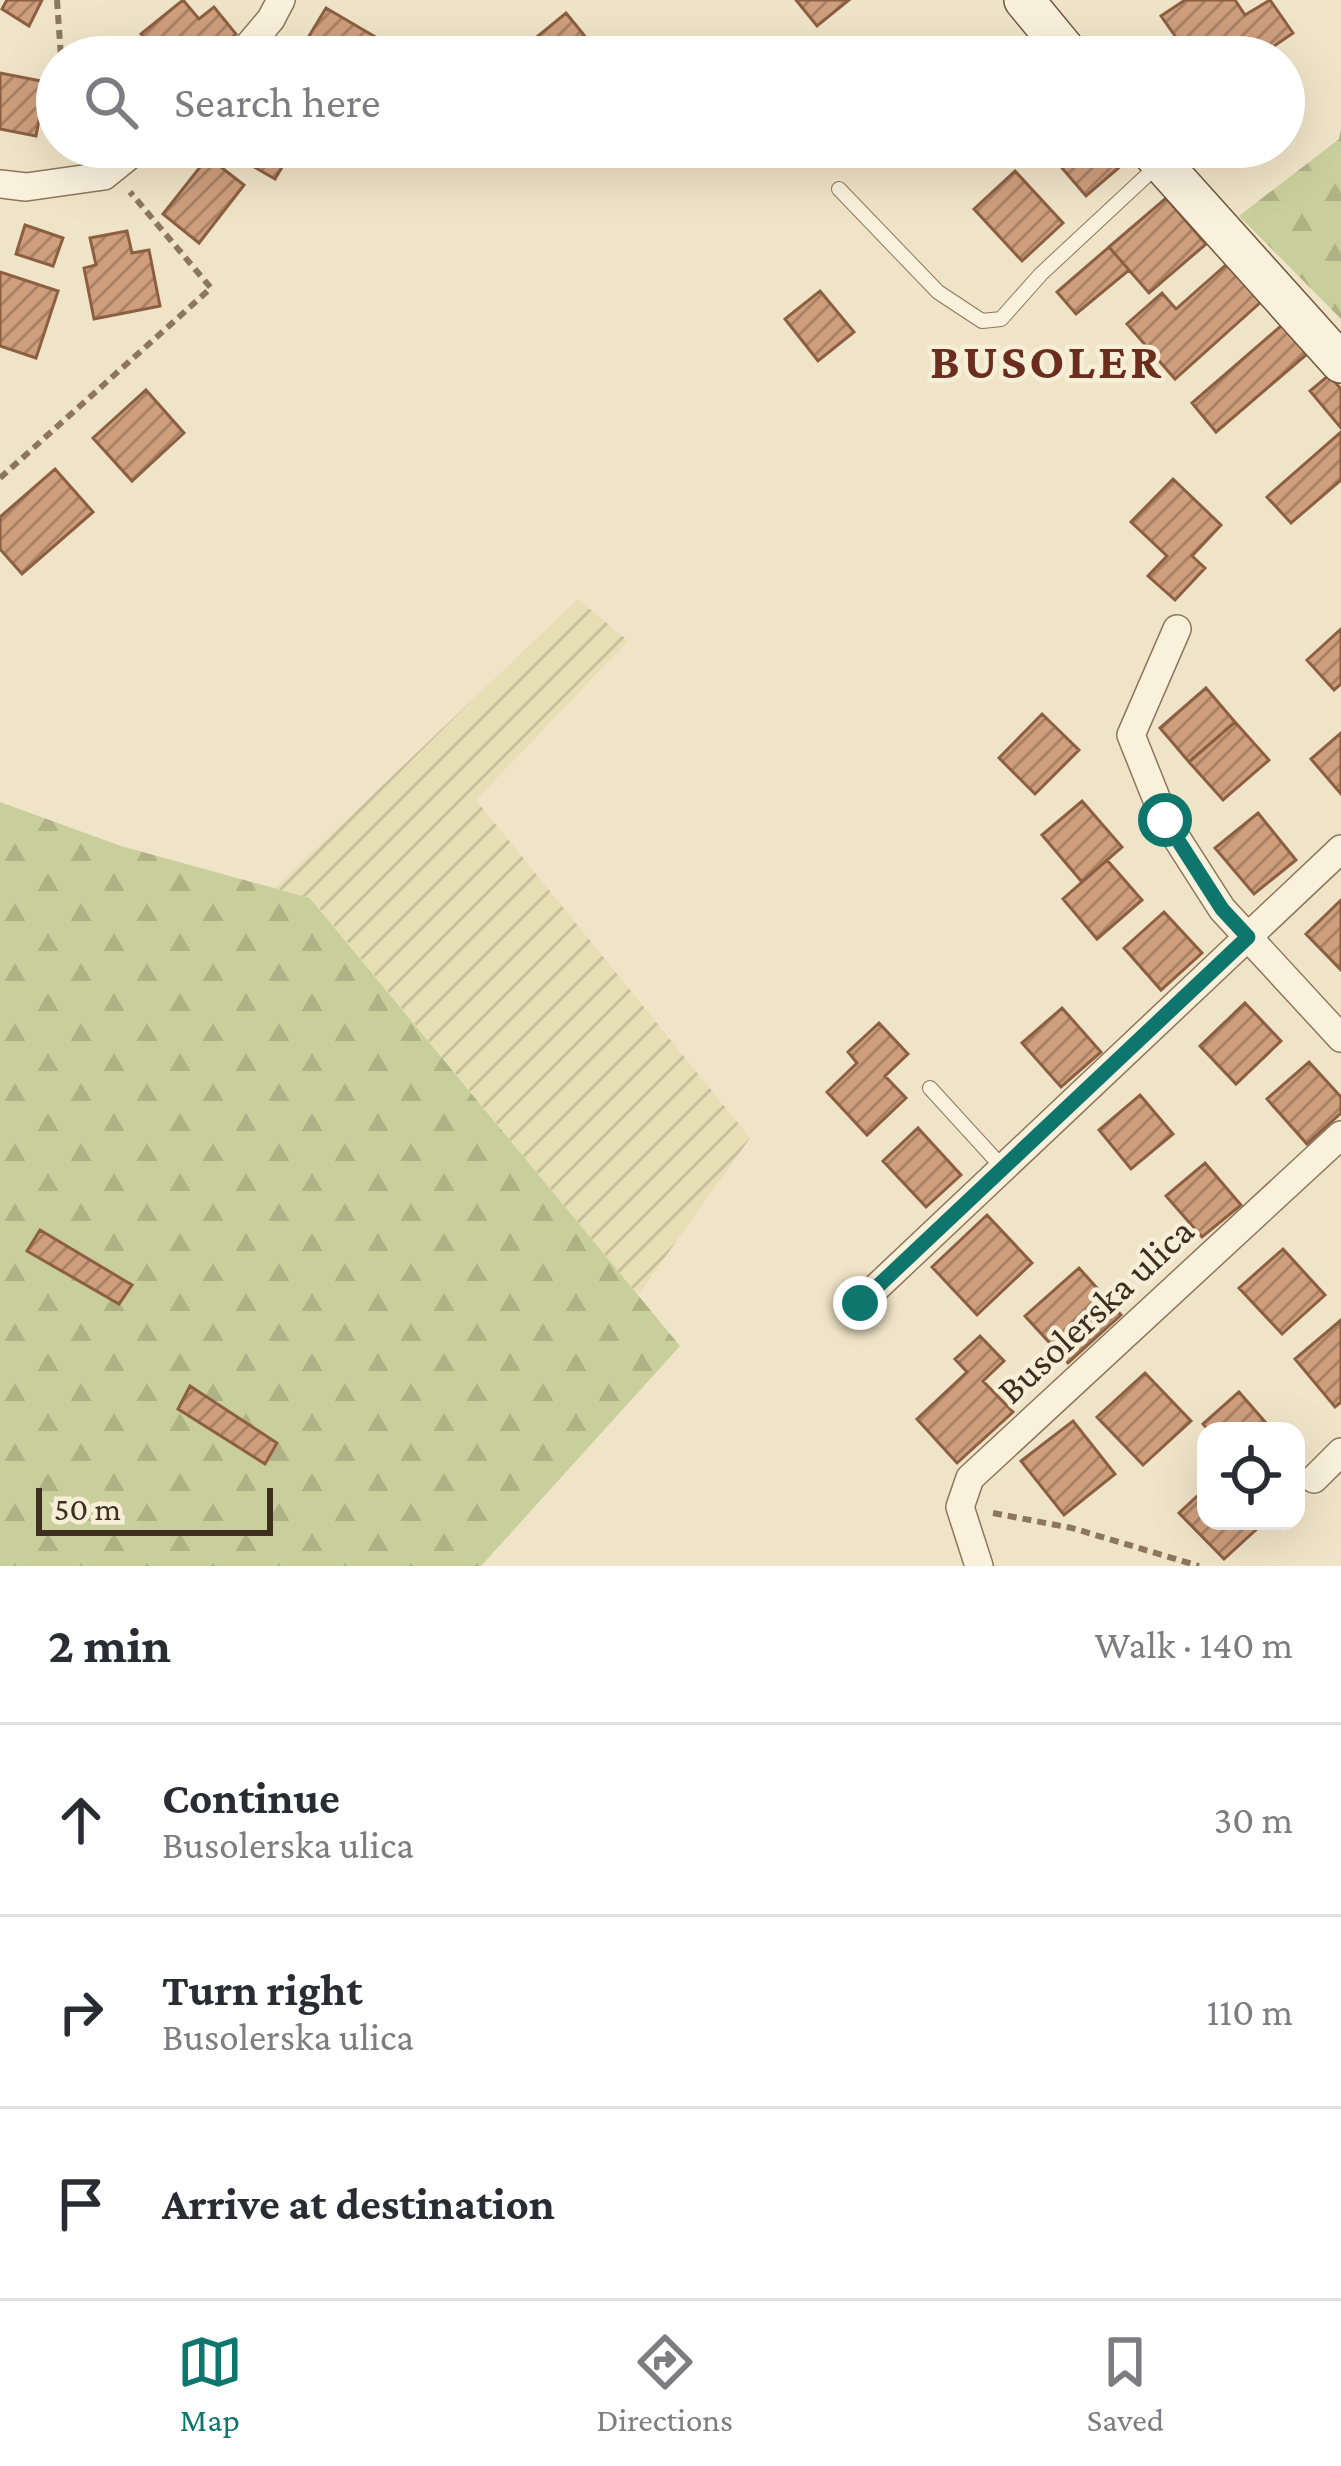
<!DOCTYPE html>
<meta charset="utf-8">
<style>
:root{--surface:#fff;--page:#f7f7f7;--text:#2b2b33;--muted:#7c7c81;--line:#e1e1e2;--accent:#0f766e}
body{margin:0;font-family:"Crimson Pro",serif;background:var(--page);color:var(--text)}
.controls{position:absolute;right:36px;bottom:36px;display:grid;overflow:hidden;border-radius:24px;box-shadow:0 12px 48px #0002}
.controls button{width:108px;height:108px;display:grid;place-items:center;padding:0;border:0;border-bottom:3px solid var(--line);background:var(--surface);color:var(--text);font:60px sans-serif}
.scale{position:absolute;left:36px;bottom:30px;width:237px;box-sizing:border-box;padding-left:12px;border:6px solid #3d2e20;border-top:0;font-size:33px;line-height:42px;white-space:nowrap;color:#3d2e20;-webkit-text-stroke:9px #f7eed8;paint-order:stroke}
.stop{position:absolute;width:36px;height:36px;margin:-27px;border:9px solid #0f766e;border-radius:50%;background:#fff}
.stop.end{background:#0f766e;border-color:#fff;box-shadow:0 3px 12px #0008}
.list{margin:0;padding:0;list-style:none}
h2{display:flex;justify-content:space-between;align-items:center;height:156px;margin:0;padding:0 48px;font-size:51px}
h2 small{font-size:39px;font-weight:400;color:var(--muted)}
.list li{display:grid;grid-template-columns:78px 1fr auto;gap:36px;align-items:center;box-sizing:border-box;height:192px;padding:0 48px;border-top:3px solid var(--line)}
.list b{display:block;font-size:45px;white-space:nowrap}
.list p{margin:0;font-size:39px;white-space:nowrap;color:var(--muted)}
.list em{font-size:39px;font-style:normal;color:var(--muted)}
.icon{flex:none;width:66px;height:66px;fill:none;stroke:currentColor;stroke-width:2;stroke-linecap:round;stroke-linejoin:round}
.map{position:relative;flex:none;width:1341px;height:1566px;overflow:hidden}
.search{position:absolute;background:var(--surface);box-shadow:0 12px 48px #0002;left:36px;right:36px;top:36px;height:132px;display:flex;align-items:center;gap:30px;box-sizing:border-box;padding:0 42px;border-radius:66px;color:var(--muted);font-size:45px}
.sheet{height:732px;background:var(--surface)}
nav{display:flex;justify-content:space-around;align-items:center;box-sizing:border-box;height:168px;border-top:3px solid var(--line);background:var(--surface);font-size:33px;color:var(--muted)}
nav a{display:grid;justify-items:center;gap:6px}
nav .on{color:var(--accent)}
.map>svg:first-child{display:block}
</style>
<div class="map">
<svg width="1341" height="1566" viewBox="0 0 1341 1566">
<defs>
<pattern id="farmland-furrows" width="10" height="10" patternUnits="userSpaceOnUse" patternTransform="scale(3)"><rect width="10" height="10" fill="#e6deb5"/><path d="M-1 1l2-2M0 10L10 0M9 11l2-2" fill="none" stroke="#c6bf9b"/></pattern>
<pattern id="forest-firs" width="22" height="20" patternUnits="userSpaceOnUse" patternTransform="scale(3)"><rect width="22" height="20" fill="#c9cf9b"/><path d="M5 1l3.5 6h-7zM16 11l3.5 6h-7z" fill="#aeb285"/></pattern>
<pattern id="building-hatch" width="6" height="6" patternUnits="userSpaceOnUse" patternTransform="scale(3)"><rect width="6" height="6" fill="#cf9f7d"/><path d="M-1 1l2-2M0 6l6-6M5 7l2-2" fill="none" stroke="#a98266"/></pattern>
</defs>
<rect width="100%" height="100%" fill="#f0e4c8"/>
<path fill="url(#farmland-furrows)" d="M578 599 628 641 476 800 750 1138 638 1295 311 898 275 888Z"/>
<path fill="url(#forest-firs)" d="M1341 128V319L1239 216 1339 139Z
M0 802 121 846 310 898 680 1346 481 1566H0Z"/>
<path fill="url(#building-hatch)" stroke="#8d5f41" stroke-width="3" d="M7 0H42L29 26 2 9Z
M183 0 199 19 214 7 236 34 218 50 213 43 196 57H160L141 34Z
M796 0H849L817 26Z
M1185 0H1235L1245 15 1270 0 1293 33 1258 57H1226L1222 52 1215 57H1190L1161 16Z
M326 8 384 42 375 57H279L285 48 297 56Z
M566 13 584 35 566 50 572 57H555L538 36Z
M0 73 46 82 36 136 0 129Z
M234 147H294L275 179 230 153Z
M1059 147H1121L1130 158 1086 196 1050 154Z
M208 157 244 185 199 243 163 214Z
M1015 171 1063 223 1022 261 974 209Z
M1166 198 1206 244 1149 293 1109 247Z
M25 225 63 238 53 266 16 254Z
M127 231 132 253 149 250 160 306 94 319 84 268 96 265 90 238Z
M1109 247 1129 270 1076 314 1057 292Z
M1228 263 1262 301 1175 379 1127 324 1162 293 1176 309Z
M0 272 58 291 36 358 0 346Z
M820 291 854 332 818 361 785 319Z
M1282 325 1307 354 1216 432 1192 403Z
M1329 375 1341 389V428L1310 391Z
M146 390 184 433 132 481 93 438Z
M1341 432V480L1291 523 1267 497Z
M55 469 93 512 22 574 0 549V517Z
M1173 479 1221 525 1192 556 1205 568 1175 600 1148 576 1167 556 1131 522Z
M1341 629V684L1334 690 1307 660Z
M1206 688 1235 722 1189 762 1160 728Z
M1042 714 1079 750 1035 794 999 758Z
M1235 722 1269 760 1223 800 1189 762Z
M1341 733V794L1311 759Z
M1082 801 1122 847 1082 882 1042 835Z
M1258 813 1296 860 1254 894 1215 848Z
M1107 860 1142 900 1097 939 1063 899Z
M1341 900V970L1306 934Z
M1164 912 1202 953 1161 990 1124 948Z
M1245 1003 1281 1041 1236 1084 1200 1046Z
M1062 1008 1101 1052 1061 1087 1022 1043Z
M879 1023 908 1054 885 1076 906 1098 867 1135 827 1092 857 1063 848 1052Z
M1309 1062 1341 1097V1113L1307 1144 1267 1099Z
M1140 1095 1173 1134 1131 1169 1099 1130Z
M918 1128 961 1175 926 1207 883 1161Z
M1205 1163 1241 1205 1202 1237 1166 1196Z
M987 1215 1032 1263 977 1315 932 1267Z
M40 1230 132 1285 119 1304 27 1251Z
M1283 1249 1325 1295 1282 1334 1239 1288Z
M1079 1268 1121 1315 1068 1363 1025 1316Z
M1341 1320V1402L1335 1407 1295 1359Z
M980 1336 1004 1361 983 1381 1013 1412 957 1463 917 1419 967 1372 955 1359Z
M1145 1373 1191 1421 1143 1465 1097 1417Z
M190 1386 277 1443 265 1464 178 1409Z
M1239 1392 1273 1431H1209L1203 1424Z
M1073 1421 1115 1474 1064 1515 1021 1461Z
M1206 1488V1521H1253L1259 1527 1224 1559 1179 1513Z"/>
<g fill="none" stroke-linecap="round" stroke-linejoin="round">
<defs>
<path id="service" d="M839 189 938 292 982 321 1001 319 1041 274 1157 166
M930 1088 1003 1168"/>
<path id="minor" d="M239 57 271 19 281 0
M0 184 26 187 104 176 140 147
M1177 629 1131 735 1165 820 1222 909 1341 1038
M860 1303 1341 849
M1314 1479 1341 1452
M979 1566 960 1507 970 1478 1341 1135"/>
<path id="secondary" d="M1024 0 1071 57
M1147 147 1341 363"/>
</defs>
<use href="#service" stroke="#8d765c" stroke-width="16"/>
<use href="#minor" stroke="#8d765c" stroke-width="30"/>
<use href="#secondary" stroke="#6f573f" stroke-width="42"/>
<path stroke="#8d765c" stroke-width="6" stroke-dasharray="9 6" stroke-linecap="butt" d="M57 0 61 57
M0 478 211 288 130 192
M993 1513 1072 1528 1199 1566"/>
<use href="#service" stroke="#faf1dc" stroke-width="14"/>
<use href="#minor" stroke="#faf1dc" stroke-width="27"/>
<use href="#secondary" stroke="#faf1dc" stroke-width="39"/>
</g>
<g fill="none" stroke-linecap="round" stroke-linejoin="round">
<path stroke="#0f766e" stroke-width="15" d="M860 1303 1248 937 1222 909 1165 820"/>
</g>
<g text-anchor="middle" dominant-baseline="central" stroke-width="9" stroke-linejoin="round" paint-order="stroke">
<g font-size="39" fill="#3d2e20" stroke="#f7eed8">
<text transform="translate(1095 1310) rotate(-43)">Busolerska ulica</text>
</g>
<g font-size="51" font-weight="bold" letter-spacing="3" fill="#6b2e1e" stroke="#f7eed8">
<text x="1047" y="360">BUSOLER</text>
</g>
</g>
</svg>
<div class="controls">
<button><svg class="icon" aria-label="locate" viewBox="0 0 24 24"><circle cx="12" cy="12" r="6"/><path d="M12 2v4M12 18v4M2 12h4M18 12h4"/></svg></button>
</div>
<div class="scale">50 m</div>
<div class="stop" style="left:1165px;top:820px"></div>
<div class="stop end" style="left:860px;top:1303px"></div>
<div class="search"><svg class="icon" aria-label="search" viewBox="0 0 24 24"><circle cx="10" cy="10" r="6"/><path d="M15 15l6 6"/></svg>Search here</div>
</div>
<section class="sheet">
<h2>2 min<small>Walk · 140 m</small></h2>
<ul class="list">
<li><svg class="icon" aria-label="ahead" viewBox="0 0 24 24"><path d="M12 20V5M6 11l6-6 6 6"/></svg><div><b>Continue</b><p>Busolerska ulica</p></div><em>30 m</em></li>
<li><svg class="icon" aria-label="right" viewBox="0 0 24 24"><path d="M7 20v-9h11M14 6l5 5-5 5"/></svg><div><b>Turn right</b><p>Busolerska ulica</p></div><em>110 m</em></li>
<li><svg class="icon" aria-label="arrive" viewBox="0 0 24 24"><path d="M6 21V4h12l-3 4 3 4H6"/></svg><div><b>Arrive at destination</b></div></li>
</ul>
</section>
<nav>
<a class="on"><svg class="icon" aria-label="map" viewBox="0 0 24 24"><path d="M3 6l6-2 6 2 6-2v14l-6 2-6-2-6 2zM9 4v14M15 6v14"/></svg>Map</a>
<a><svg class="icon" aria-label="directions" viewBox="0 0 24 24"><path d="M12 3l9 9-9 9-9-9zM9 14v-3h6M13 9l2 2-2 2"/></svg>Directions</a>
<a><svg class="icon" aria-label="saved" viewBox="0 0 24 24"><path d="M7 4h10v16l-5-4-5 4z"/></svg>Saved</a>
</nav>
